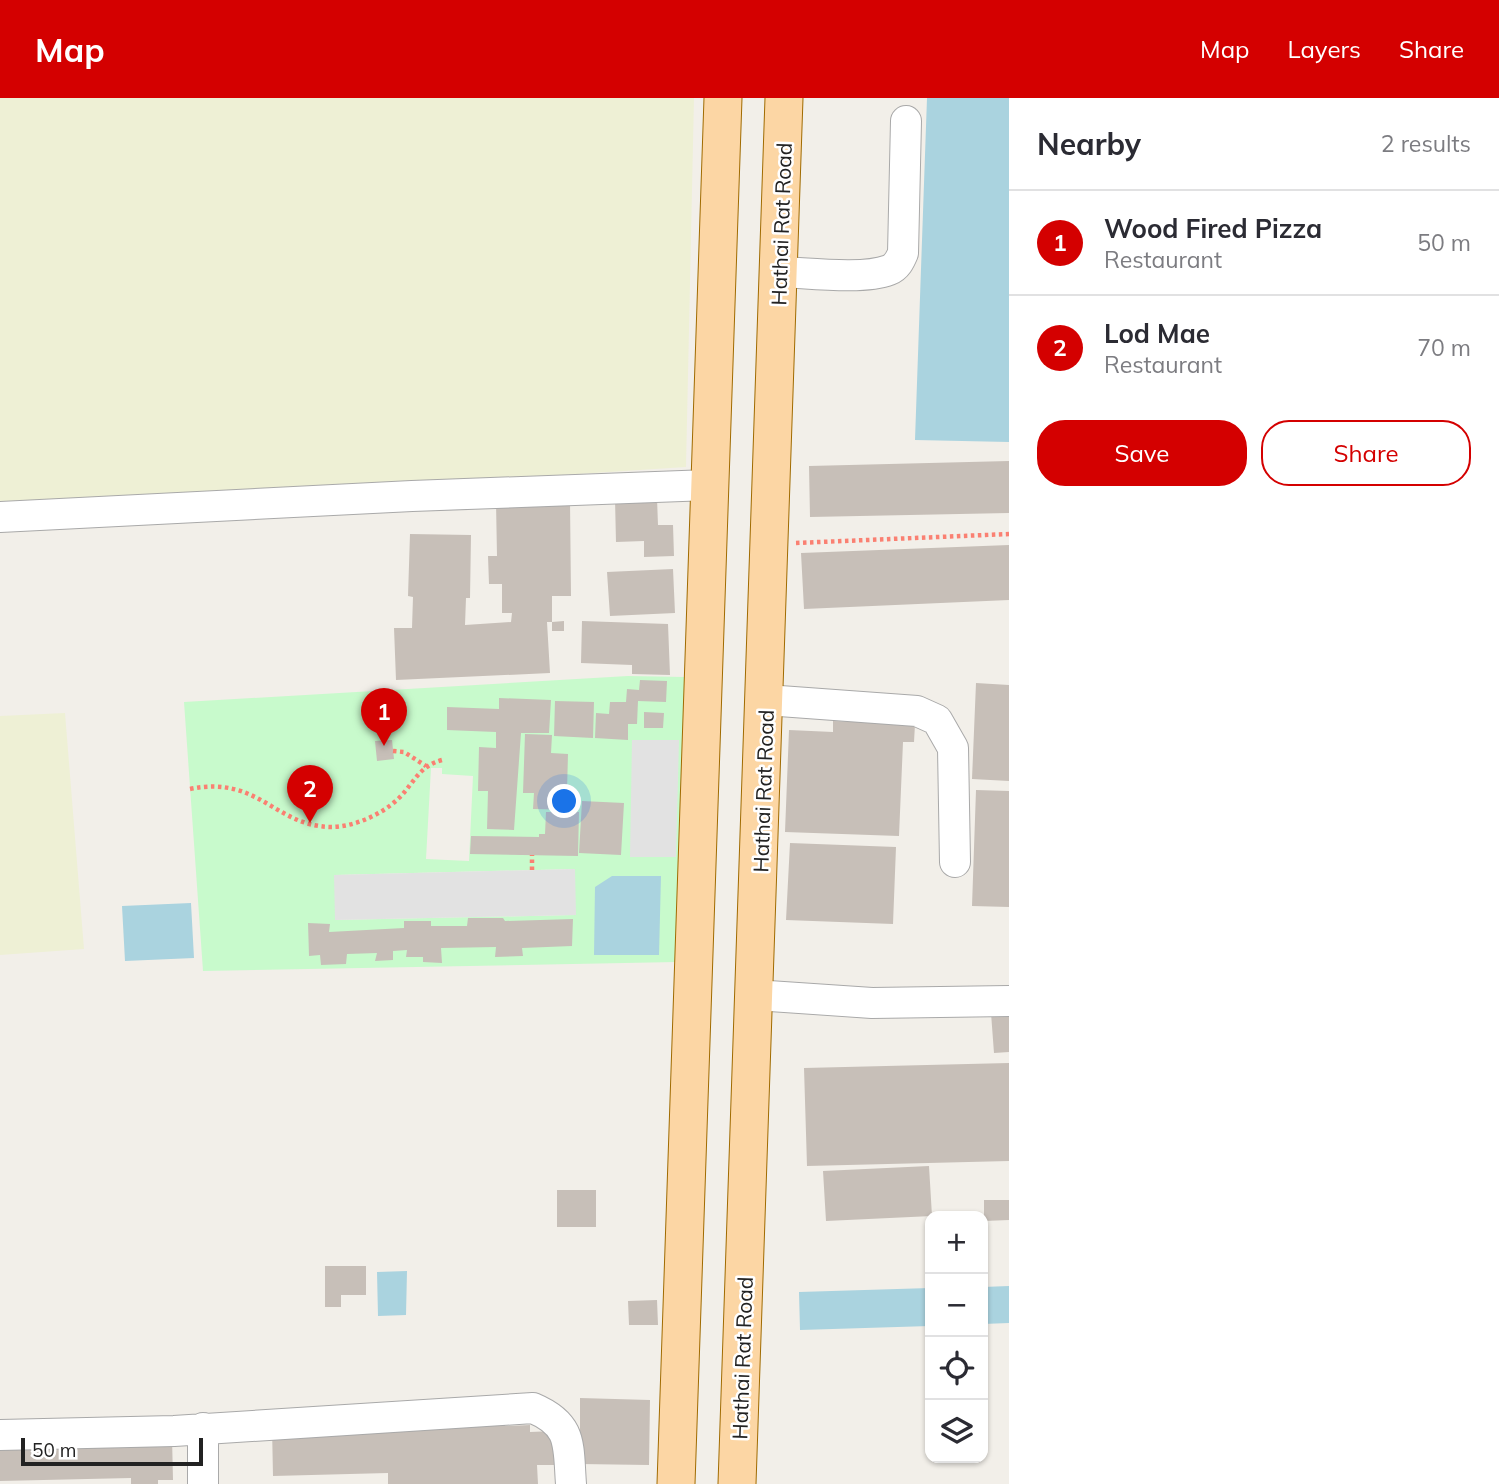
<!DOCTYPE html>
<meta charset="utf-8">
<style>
:root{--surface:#fff;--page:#f7f7f7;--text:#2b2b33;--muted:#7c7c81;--line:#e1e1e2;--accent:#d40000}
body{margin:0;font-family:Mulish,sans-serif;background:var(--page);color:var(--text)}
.controls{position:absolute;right:21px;bottom:21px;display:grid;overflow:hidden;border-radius:14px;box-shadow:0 2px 5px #0004}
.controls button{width:63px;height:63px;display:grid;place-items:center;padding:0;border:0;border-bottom:2px solid var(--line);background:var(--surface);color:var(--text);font:35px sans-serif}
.scale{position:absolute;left:21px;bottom:18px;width:182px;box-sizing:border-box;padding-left:7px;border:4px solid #222;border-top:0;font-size:19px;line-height:24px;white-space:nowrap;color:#222;-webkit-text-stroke:5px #fff;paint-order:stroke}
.you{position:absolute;left:565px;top:704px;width:24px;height:24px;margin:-18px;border:5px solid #fff;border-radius:50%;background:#1a73e8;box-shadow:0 0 0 10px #1a73e833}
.badge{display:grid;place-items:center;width:46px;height:46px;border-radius:50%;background:var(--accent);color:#fff;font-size:23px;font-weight:700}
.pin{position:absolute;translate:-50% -58px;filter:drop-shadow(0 2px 4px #0008)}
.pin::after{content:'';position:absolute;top:37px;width:24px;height:21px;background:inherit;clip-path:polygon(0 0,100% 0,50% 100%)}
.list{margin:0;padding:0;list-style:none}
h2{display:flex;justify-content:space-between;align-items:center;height:91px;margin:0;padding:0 28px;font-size:30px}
h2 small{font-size:23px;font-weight:400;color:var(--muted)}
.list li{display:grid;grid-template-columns:46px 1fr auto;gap:21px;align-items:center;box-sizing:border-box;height:105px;padding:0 28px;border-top:2px solid var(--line)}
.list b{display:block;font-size:26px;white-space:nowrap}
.list p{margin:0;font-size:23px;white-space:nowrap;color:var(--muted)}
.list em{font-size:23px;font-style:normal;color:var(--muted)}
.actions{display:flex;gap:14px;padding:21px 28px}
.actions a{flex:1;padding:16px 0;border:2px solid var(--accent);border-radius:28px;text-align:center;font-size:24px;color:var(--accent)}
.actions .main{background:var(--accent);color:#fff}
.icon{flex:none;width:38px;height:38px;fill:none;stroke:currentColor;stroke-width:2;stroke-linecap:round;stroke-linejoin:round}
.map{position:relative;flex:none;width:1009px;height:1386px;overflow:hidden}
header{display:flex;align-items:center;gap:42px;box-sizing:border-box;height:98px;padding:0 35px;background:var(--accent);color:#fff}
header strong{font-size:33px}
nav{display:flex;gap:38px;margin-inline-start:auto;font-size:24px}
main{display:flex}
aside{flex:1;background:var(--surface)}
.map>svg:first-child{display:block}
</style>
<header>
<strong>Map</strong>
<nav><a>Map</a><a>Layers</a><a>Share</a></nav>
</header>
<main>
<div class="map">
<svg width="1009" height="1386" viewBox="0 0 1009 1386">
<rect width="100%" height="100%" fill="#f2efe9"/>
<path fill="#eef0d5" d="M0 0H694L686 369 174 402 0 409Z
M65 615 84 851 0 857V618Z"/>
<path fill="#c8facc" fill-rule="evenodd" d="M628 578 685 579 677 864 203 873 184 604ZM431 670H442V676L473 678 469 763 426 761ZM574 771 575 817 335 822V777Z"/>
<path fill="#e2e2e2" d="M632 642H679L676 759H630Z
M575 771 576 817 335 822 334 777Z"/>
<path fill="#aad3df" d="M927 0H1009V344L915 342Z
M612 778H661L659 857H594L595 789Z
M191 805 194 860 125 863 122 808Z
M407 1173 406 1217 378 1218 377 1174Z
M1009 1188V1225L983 1226V1189Z
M930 1190V1228L800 1232 799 1194Z"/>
<path fill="#c7bfb8" d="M1009 363V415L810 419 809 368Z
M657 400 658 427H673L674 458 644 459V443L616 444 615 401Z
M570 403 571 498H552V524H547L550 575 396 582 394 530H412L413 499 408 498 410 436 471 437 470 500H466L465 527 511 524 512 515H502V486H489L488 458H497L496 404Z
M1009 447V502L804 511 801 455Z
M673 471 675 515 610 518 607 474Z
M564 523V533H552V524Z
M582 523 668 526 670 577 632 576V567L581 565Z
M640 582 667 583 666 604 638 603 637 626H628V642L595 640 596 615 609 616 610 604H626L627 591 639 592Z
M976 585 1009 587V683L972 681Z
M499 600 551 602 549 635H521L514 732 487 731 488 693H478L479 649 496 650V634L447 632V609L499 611Z
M555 603 594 604 593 640 554 638Z
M644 614 664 615 663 630H644Z
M833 623 915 626 914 644H903L899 738 785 734 789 632 833 634Z
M525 636 552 637 551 655 568 656 567 693 579 694 578 712 533 711 534 695H523Z
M392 642 394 661 377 663 375 643Z
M976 692 1009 693V809L972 808Z
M582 703 624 705 621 757 579 755Z
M546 714H579L578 758 470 756 471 738 539 739V736H545Z
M790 745 896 749 893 826 786 822Z
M468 820H503L505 823 573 821 572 848 522 850 523 858 495 859 496 849 441 850 442 865 423 864V859H406L407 852 393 853V862L375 863 377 855 347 856 346 866 321 867 320 857 309 858 308 825 330 826 329 834 404 830V823H431V828H467Z
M1009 914V954L994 955 991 915Z
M1009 965V1063L807 1068 804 970Z
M929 1068 932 1118 826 1123 823 1073Z
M557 1092H596V1129H557Z
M984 1102H1009V1122L984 1123Z
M325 1168H366V1197H341V1209H325Z
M657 1202 658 1227H629L628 1203Z
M580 1300 650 1302 649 1367 580 1366Z
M505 1317V1328L530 1327V1334L554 1333 555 1367H537L538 1386H388V1375L273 1378 272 1329Z
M172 1339 173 1382H158V1386H131V1380L0 1383V1343Z"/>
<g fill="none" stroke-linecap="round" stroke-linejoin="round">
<defs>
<path id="minor" d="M779 174C809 175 863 182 889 172 897 169 900 162 903 155L906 23
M0 419 412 398 709 387
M766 602 917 613 937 622 953 650 955 764
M756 897 872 905 1009 903
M203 1330V1386
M0 1337 174 1333 533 1310C573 1327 568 1347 571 1386"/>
<path id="major" d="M676 1386 723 0
M737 1386 784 0"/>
</defs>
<use href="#minor" stroke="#a9a9a9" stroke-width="32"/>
<use href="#major" stroke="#a06b00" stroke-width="39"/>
<path stroke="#fa8072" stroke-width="4.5" stroke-dasharray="3.5 3.5" stroke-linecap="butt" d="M796 445 1009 436
M393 653 404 654 426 668
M190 691C259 677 274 728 331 729 354 729 383 716 399 700 414 685 419 668 442 662
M532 772V757"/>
<use href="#minor" stroke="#fff" stroke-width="30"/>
<use href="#major" stroke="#fcd6a4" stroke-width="37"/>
</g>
<g text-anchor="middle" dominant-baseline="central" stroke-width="5" stroke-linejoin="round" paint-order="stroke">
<g font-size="21" fill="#222" stroke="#fff">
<text transform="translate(781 126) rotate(-88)">Hathai Rat Road</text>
<text transform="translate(763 693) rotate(-88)">Hathai Rat Road</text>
<text transform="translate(742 1260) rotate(-88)">Hathai Rat Road</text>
</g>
</g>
</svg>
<div class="controls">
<button>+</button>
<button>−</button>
<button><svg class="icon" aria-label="locate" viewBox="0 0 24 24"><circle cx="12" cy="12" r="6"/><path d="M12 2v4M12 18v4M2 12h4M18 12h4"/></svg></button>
<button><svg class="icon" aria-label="layers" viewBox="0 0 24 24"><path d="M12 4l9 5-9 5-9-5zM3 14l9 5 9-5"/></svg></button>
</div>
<div class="scale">50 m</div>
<div class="you"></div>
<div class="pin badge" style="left:384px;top:648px">1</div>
<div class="pin badge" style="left:310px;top:725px">2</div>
</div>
<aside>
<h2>Nearby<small>2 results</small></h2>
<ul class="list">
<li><span class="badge">1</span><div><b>Wood Fired Pizza</b><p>Restaurant</p></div><em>50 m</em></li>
<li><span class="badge">2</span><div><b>Lod Mae</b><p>Restaurant</p></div><em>70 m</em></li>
</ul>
<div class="actions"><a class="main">Save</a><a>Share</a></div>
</aside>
</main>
